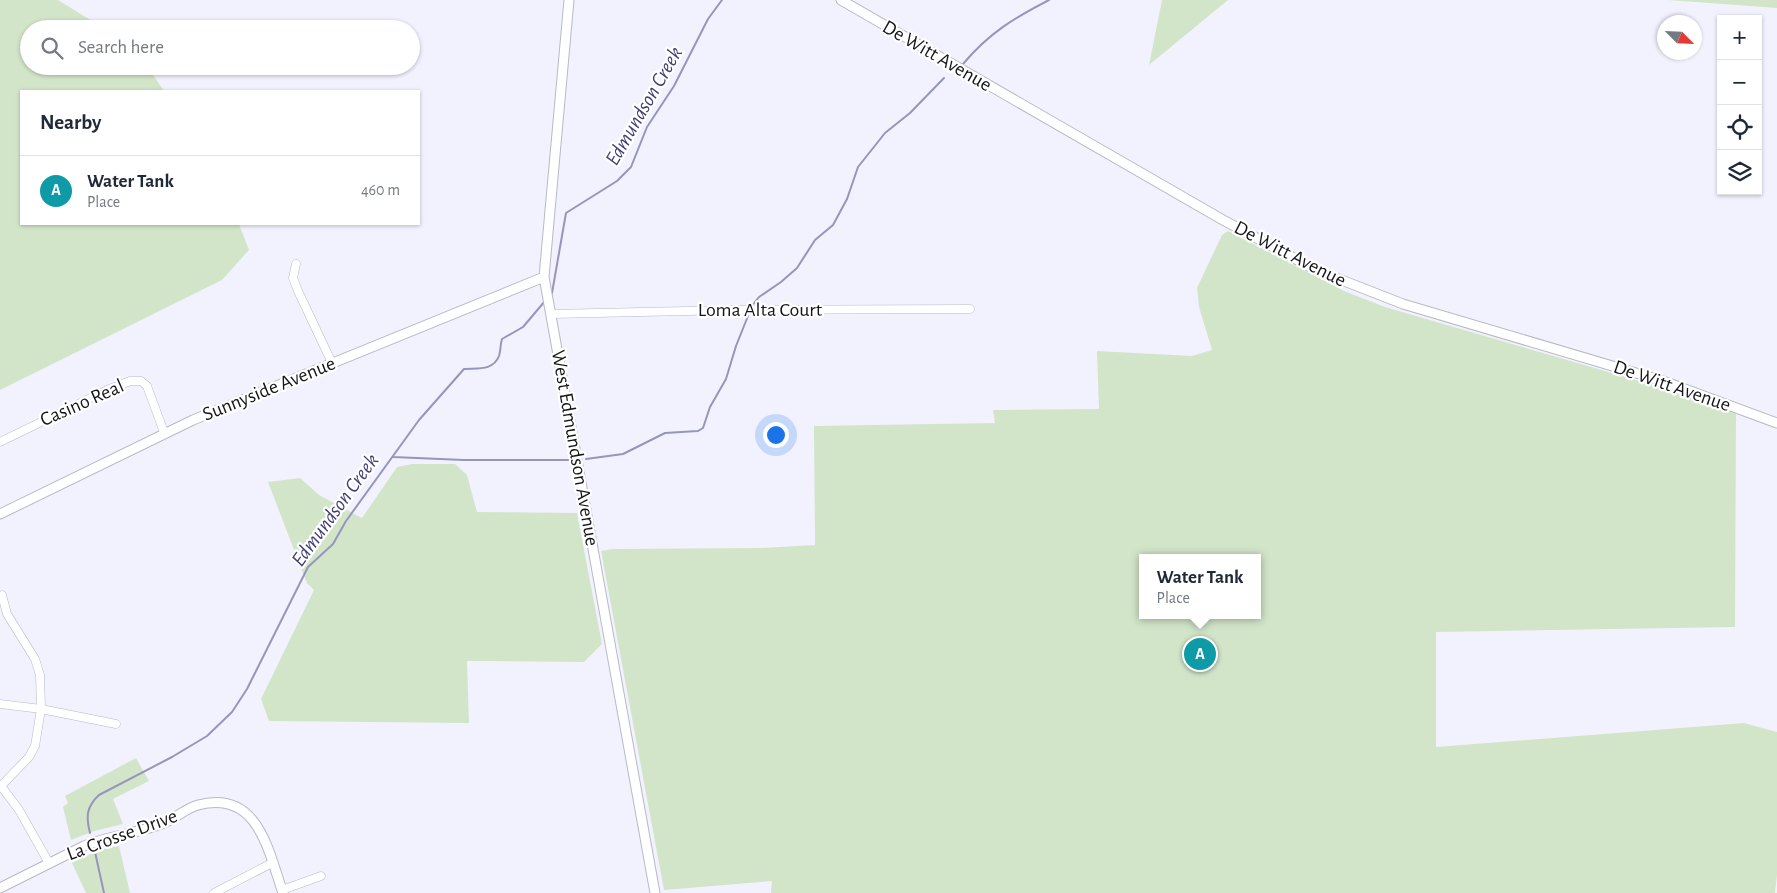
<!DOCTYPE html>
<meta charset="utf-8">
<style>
:root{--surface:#fff;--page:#f2f2f3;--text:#1f2937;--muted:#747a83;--line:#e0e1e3;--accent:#3a7304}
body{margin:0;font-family:"Alegreya Sans",sans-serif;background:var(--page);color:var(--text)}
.controls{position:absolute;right:15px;top:15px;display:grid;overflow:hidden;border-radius:0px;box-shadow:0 1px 4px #0004}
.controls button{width:45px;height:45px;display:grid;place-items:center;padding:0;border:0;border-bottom:1px solid var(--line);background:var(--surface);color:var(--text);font:25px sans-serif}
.compass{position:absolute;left:1657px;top:15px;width:45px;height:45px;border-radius:50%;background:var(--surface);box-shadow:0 1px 4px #0004;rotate:114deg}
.you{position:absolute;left:775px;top:434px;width:18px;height:18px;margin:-12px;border:4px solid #fff;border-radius:50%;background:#1a73e8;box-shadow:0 0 0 8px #1a73e833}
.badge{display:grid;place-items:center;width:32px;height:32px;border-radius:50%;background:var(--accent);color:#fff;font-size:16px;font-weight:700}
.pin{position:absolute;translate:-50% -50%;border:2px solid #fff;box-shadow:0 1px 5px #0006}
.popup{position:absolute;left:1139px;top:554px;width:122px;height:65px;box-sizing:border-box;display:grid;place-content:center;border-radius:0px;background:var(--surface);filter:drop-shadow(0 1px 4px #0005);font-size:16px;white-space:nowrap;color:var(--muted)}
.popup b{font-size:19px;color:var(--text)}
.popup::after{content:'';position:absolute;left:50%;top:100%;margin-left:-10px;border:10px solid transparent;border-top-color:var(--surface)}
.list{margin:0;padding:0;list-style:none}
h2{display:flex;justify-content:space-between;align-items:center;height:65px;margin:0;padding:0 20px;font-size:21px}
h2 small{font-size:16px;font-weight:400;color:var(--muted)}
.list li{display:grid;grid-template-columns:32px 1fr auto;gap:15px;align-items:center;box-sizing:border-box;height:70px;padding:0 20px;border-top:1px solid var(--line)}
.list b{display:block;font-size:19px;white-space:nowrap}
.list p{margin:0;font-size:16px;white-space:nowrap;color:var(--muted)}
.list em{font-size:16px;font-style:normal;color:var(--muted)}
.icon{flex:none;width:28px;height:28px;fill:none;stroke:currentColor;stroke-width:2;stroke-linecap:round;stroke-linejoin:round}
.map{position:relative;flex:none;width:1777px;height:893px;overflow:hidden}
.search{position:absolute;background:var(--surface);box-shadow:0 1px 4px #0004;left:20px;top:20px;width:400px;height:55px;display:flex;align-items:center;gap:12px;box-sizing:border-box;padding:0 18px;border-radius:28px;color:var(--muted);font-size:19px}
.panel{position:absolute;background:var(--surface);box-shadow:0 1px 4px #0004;left:20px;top:90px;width:400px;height:135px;border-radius:0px}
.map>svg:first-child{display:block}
</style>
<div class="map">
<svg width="1777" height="893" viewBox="0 0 1777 893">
<rect width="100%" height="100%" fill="#f2f2ff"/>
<path fill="#d2e5c9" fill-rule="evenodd" d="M0 0H58L105 29H29V66H147L164 91H21V224H239L249 250 222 280 0 390Z
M1162 0H1228L1149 65Z
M1668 0H1777V8Z
M1228 231 1344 291 1385 307 1667 389 1736 414 1735 627 1436 632V747L1744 723 1777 732V875L1775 893H771L772 881 664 890 601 551 613 549 762 548 815 545 814 426 995 423 993 410 1099 409 1097 351 1192 356 1212 350 1199 307 1197 288 1222 235ZM1142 558H1258V615H1142Z
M412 464H455L467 475 477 512 577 513 602 644 584 662 467 661 469 723 269 721 261 699 314 590 307 583 304 576 268 482 300 478 319 495 362 518 397 467Z
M136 758 149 781 113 799 123 824 94 831 71 840 63 807 68 803 65 796Z
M119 846 130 893H86L72 863 99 850Z"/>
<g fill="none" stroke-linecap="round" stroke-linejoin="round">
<path stroke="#9595be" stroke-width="2" d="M963 64C989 33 1014 18 1049 0
M552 293 566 213 617 181 631 167 647 127 674 86 708 19 722 0
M751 307 759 297 781 282 797 268 815 240 833 225 847 199 858 167 885 133 910 113 944 78
M393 457 464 460H571
M586 459 623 454 665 433 698 431 703 428 710 407 726 379 736 346 748 316
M90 833C86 817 86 807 99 795L172 757 207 736 232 712 247 689 308 567 333 544 346 521 419 420 464 369C478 368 493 371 499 356 501 350 500 345 502 339L523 327 545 301
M95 852 104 893"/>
<defs>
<path id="minor" d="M296 264 293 278 298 291 332 363
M551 314 732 310 970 309
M0 442 107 390 130 381H141L147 386 164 432
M2 595 7 614 35 659 40 675 41 709
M0 704 41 709 116 724
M1 786 19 810 49 863
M0 787 29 757 35 746 41 709
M282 890 321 876
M214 893 272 863"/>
<path id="tertiary" d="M569 0 544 277 655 893
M841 0 1223 220 1316 270 1403 304 1663 381 1777 423
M0 514 193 420 544 277
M0 888 84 846C108 836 135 834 161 824 174 820 184 809 198 805 258 789 268 850 283 893"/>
</defs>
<use href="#minor" stroke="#b8b9c5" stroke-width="9"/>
<use href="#tertiary" stroke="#b8b9c5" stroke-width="11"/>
<use href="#minor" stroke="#fff" stroke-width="8"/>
<use href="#tertiary" stroke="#fff" stroke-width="9"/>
</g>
<g text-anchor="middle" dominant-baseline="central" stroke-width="4.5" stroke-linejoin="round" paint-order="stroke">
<g font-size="20" fill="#16161a" stroke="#fff">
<text transform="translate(937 56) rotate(30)">De Witt Avenue</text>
<text transform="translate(1290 254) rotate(27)">De Witt Avenue</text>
<text x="760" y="310">Loma Alta Court</text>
<text transform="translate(1672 386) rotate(19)">De Witt Avenue</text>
<text transform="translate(269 389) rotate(-22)">Sunnyside Avenue</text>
<text transform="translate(82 403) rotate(-24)">Casino Real</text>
<text transform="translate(575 448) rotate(80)">West Edmundson Avenue</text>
<text transform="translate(122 835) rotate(-20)">La Crosse Drive</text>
</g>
<g font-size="21" font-style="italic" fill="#423e74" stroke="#fff">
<text transform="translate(644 106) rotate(-60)">Edmundson Creek</text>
<text transform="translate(335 510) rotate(-54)">Edmundson Creek</text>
</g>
</g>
</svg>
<div class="controls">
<button>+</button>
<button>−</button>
<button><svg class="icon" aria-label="locate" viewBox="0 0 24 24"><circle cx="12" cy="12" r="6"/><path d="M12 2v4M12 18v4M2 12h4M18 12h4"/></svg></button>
<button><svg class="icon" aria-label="layers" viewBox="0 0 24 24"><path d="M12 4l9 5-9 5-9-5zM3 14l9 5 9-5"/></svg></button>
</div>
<svg class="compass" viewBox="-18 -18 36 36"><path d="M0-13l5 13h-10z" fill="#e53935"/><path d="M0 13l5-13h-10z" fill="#747a83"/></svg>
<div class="you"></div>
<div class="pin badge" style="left:1200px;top:654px;background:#0f9aa8">A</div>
<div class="popup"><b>Water Tank</b>Place</div>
<div class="search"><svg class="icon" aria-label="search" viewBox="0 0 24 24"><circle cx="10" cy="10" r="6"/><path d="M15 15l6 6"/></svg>Search here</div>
<section class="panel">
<h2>Nearby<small></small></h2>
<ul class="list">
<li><span class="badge" style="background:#0f9aa8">A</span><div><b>Water Tank</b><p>Place</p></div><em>460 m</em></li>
</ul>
</section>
</div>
